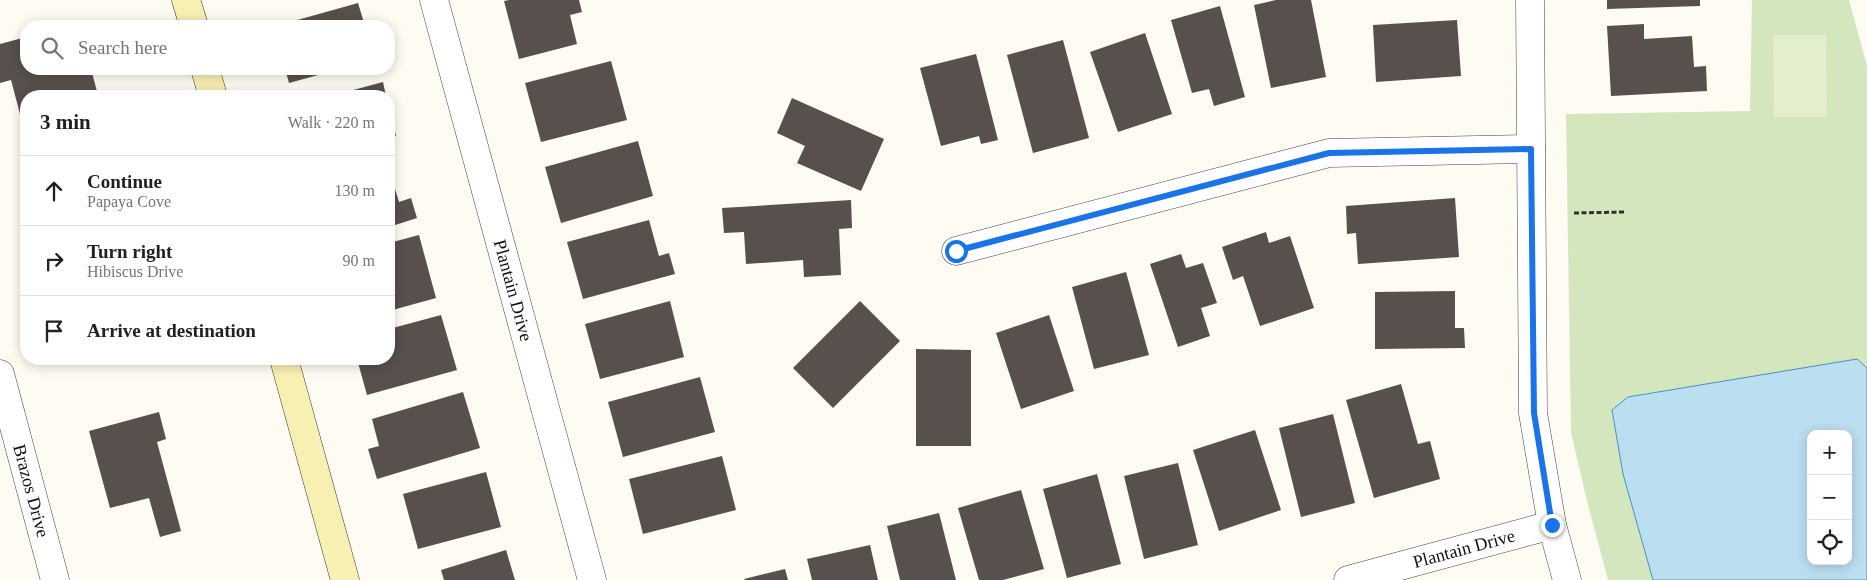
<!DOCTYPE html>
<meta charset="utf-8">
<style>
:root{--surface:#fff;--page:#f6f6f6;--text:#202124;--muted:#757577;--line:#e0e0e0}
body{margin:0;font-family:Georgia,serif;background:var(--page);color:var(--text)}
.controls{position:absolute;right:15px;bottom:15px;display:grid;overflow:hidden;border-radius:10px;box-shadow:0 2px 12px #0003}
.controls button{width:45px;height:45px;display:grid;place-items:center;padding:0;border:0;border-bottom:1px solid var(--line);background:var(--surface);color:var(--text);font:25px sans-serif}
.stop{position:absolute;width:15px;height:15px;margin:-11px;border:4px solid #1a73e8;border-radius:50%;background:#fff}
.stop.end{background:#1a73e8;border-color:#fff;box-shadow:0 1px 5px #0008}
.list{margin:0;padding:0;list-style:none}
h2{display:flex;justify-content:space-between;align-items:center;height:65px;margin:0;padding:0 20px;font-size:21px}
h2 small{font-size:16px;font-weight:400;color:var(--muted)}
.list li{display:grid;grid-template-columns:32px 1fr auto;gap:15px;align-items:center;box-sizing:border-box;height:70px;padding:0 20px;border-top:1px solid var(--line)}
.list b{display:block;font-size:19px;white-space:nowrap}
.list p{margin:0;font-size:16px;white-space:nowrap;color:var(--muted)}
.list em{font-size:16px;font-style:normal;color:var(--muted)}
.icon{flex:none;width:28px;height:28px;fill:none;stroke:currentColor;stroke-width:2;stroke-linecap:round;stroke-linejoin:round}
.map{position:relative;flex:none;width:1867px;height:580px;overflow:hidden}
.search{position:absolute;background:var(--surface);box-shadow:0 2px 12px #0003;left:20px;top:20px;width:375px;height:55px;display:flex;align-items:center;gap:12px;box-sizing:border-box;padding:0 18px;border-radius:20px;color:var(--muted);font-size:19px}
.panel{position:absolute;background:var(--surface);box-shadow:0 2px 12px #0003;left:20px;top:90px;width:375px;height:275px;border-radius:20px}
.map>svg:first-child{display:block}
</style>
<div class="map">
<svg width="1867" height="580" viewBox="0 0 1867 580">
<rect width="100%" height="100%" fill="#fefbf2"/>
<path fill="#d3e6be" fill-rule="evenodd" d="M1752 0H1849L1867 66V580H1608L1586 497 1571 432 1566 114 1750 111ZM1811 434H1848V561H1811Z"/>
<path fill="#e4eecf" d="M1773 35H1826L1827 117H1774Z"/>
<path fill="#bbdef1" stroke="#4893c2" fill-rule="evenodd" d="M1857 359 1867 368V580H1653L1623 474 1612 410 1628 397ZM1811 434H1848V561H1811Z"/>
<path fill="#57504c" d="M509 0H579L582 12 570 15 577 44 519 59 504 1Z
M1276 0H1311L1326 77 1271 88 1254 5Z
M1607 0H1700V6L1607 9Z
M358 3 365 26H276Z
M1220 6 1245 97 1214 106 1209 89 1192 93 1171 20Z
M1457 20 1461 76 1376 82 1373 25Z
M1644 24V39L1692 36 1694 67 1706 66 1707 91 1611 96 1607 26Z
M1145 33 1172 114 1118 132 1090 52Z
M26 37V69H91L98 95 26 96V113L20 114 11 80 0 83V44Z
M1063 40 1089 138 1033 153 1007 55Z
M976 54 998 140 981 144 979 136 941 146 920 68Z
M611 61 627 120 541 142 525 83Z
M285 69H340L289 83Z
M383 82 386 96H331Z
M792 98 884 139 861 191 797 163 805 146 777 133Z
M389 109 396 136 389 138Z
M638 141 653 196 561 223 545 167Z
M389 169 399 202 411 198 417 218 389 227Z
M1455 198 1459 257 1358 264 1356 233 1347 234 1346 206Z
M851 200 852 228 839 229 841 275 804 277 803 260 746 264 744 232 724 233 722 208Z
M649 220 659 256 669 253 675 274 583 299 567 242Z
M1266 232 1269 243 1290 236 1314 308 1260 326 1243 276 1233 280 1222 247Z
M419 235 436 298 389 311V243Z
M1181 254 1186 268 1203 263 1217 303 1201 308 1210 336 1178 347 1150 264Z
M1126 272 1149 355 1094 369 1072 287Z
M1455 291V328H1464L1465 348 1375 349V292Z
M670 301 684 357 600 379 585 324Z
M860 301 900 341 833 408 793 368Z
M441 315 457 370 367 395 357 359H389V329Z
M1049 315 1074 391 1021 409 996 333Z
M916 349 971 350V446H916Z
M700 377 715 432 623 457 608 402Z
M1401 384 1418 444 1430 441 1440 479 1374 498 1346 400Z
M463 392 480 448 377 479 368 449 379 446 372 419Z
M159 412 166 439 157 442 181 531 160 537 149 498 110 508 89 431Z
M1333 414 1355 503 1301 517 1279 428Z
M1255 430 1281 510 1219 531 1193 450Z
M722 456 736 510 643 534 629 479Z
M1178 463 1198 545 1144 559 1124 476Z
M486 472 501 527 418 549 403 494Z
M1097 474 1121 564 1067 578 1043 489Z
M1021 490 1044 569 1003 580H979L958 508Z
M939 513 956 580H900L887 526Z
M870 545 878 580H812L807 559Z
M506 550 515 580H444L441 570Z
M785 569 788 580H745L744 579Z"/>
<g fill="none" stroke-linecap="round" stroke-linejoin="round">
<defs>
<g id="street">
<path id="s1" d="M434 0 592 580"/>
<path d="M1530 0 1533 413 1552 525 1567 580"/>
<path d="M956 251 1329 153 1531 149"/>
<path id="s2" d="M0 374 55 580"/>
<path id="s3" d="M1348 580 1552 525"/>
</g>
<path id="secondary" d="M186 0 194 26
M205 69 213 96
M284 359 345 580"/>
</defs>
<use href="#street" stroke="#424242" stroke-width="29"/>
<use href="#secondary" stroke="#313131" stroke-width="29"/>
<path stroke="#313131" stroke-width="3" stroke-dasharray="5 2.5" stroke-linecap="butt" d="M1574 213 1624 212"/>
<use href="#street" stroke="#fff" stroke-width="28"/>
<use href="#secondary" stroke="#f8efb3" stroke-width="28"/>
</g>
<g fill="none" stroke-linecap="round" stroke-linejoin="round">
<path stroke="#1a73e8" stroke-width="6" d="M956 251 1329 153 1531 149 1534 413 1552 525"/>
</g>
<g text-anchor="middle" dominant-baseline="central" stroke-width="5" stroke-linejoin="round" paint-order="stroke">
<g font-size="18" fill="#0f0f0f" stroke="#fff">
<text stroke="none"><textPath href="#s1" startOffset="301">Plantain Drive</textPath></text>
<text stroke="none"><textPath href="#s2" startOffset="121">Brazos Drive</textPath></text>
<text stroke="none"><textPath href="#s3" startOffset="120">Plantain Drive</textPath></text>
</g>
</g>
</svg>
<div class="controls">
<button>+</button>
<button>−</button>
<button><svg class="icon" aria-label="locate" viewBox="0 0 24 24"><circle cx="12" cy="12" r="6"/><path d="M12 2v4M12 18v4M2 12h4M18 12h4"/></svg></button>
</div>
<div class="stop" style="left:956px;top:251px"></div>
<div class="stop end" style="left:1552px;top:525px"></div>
<div class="search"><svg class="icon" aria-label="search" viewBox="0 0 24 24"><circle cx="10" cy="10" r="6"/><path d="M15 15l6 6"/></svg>Search here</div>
<section class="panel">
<h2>3 min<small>Walk · 220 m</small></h2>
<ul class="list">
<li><svg class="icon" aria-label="ahead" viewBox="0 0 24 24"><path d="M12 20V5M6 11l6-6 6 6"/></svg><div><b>Continue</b><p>Papaya Cove</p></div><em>130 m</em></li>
<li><svg class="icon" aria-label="right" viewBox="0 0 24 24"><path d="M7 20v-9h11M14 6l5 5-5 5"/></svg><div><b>Turn right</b><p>Hibiscus Drive</p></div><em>90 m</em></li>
<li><svg class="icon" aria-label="arrive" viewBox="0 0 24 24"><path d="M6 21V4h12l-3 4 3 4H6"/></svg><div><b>Arrive at destination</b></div></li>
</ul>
</section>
</div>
